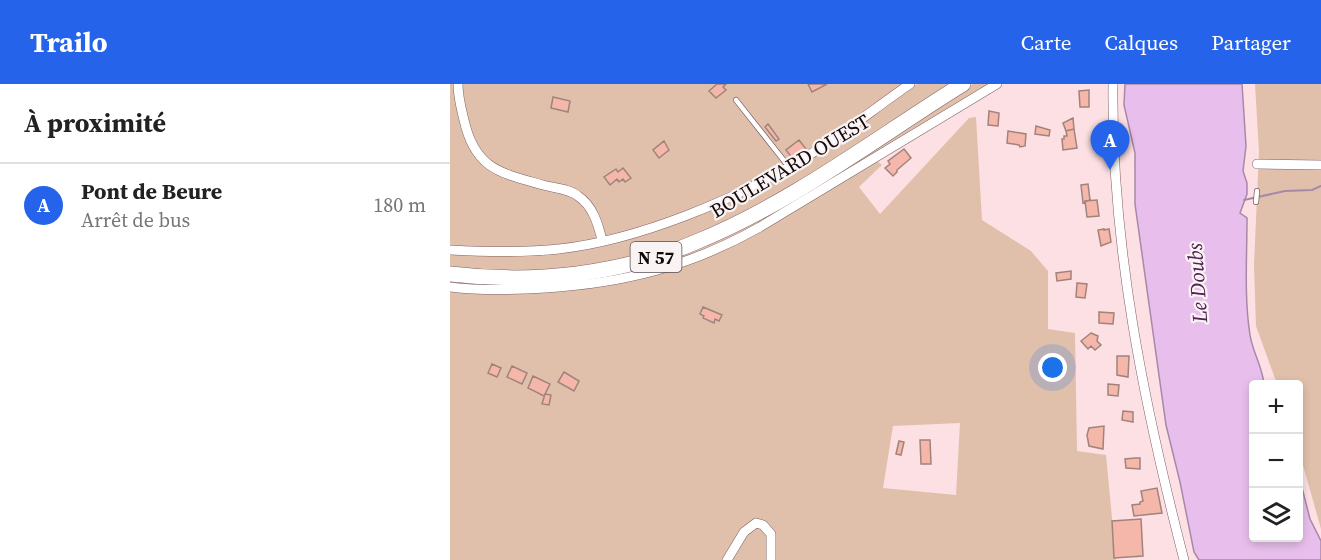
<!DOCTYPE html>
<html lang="fr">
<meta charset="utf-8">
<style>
:root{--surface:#fff;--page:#f2f2f2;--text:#222;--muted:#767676;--line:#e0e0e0;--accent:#2563eb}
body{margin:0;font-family:"Source Serif 4",serif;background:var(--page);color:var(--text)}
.controls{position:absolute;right:18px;bottom:18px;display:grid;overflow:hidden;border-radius:6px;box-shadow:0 3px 9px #0003}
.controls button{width:54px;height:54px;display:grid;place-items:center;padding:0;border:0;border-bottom:2px solid var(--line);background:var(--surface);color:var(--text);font:30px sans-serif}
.you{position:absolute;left:603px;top:284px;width:21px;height:21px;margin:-15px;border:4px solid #fff;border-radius:50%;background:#1a73e8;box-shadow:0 0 0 9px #1a73e833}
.badge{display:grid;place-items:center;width:39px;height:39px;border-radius:50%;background:var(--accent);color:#fff;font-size:20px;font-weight:700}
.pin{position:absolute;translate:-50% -50px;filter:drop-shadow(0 2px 3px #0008)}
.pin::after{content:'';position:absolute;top:32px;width:21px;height:18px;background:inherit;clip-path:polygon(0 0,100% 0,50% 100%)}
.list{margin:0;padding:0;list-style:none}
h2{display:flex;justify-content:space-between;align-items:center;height:78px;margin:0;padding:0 24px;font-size:26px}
h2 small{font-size:20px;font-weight:400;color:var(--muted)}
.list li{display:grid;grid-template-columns:39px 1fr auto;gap:18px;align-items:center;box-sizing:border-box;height:84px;padding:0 24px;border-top:2px solid var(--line)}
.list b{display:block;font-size:22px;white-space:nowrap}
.list p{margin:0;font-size:20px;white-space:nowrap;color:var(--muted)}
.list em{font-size:20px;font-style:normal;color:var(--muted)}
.icon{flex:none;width:33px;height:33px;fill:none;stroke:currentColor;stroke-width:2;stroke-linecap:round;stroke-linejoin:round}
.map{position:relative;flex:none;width:871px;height:476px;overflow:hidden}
header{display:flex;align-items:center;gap:36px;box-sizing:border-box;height:84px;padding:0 30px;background:var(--accent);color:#fff}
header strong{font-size:28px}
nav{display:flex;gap:33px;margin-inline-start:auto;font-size:21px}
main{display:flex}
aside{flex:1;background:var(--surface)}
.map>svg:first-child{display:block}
</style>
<header>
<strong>Trailo</strong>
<nav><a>Carte</a><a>Calques</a><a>Partager</a></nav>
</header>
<main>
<aside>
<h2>À proximité<small></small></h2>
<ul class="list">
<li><span class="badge">A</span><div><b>Pont de Beure</b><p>Arrêt de bus</p></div><em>180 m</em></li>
</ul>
</aside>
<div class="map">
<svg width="871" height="476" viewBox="0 0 871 476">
<rect width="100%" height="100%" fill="#fce0e3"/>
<path fill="#e0c0ab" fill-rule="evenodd" d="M0 0H453C414 27 376 55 336 80 321 90 303 96 287 104 192 150 106 172 0 161Z
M467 0H503L324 113 283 136 190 172 139 183 96 187 37 188 0 183V169L152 160 341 86Z
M523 0H542L287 153 233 177 179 191 53 203 0 200V195L30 198 245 165Z
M805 0H871V445L849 367 848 300H827L806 242 804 181 809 68Z
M526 33 532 136 581 167 598 187V245L625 249 627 367 656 371 666 476H0V205L153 202 193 194 250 177 315 144 427 77 432 81 409 103 430 130 519 34ZM510 339 506 411 433 404 443 342Z"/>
<path fill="#e8bfec" stroke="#a888a8" stroke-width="1.5" d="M675 0H792L796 62 793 87 797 99V110L790 129 797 134C797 173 794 213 800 251 803 269 812 282 814 300H804V454H848L849 392 860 435 871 457V476H749L744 468 730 398 716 341 685 120V69L674 21Z"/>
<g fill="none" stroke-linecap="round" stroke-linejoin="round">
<path stroke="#a888a8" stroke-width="2" d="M794 116 835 107 862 106 871 102"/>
</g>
<path fill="#f5b7aa" stroke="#a1837c" stroke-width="1.5" d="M267 0H276L273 3 276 6 266 14 259 7Z
M358 0H377L362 8Z
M639 6V23H630L629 7Z
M103 13 120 17 118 28 101 24Z
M539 27 549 29 548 42 538 41Z
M623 34 624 45 616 47 613 39Z
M318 40 329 55 326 57 315 43Z
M586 42 600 46 599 52 585 50Z
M624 45 627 64 613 66 612 55H614V52H617L616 47Z
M558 47 576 50 575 62 570 63 569 61 557 59Z
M349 56 356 65 343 75 336 66Z
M214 57 219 66 209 74 203 66Z
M454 65 461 74 447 86V88L443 92 435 84 440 80 438 77Z
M173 84 181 94 175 98 173 95 169 98 167 95 160 101 154 93 166 85 168 88Z
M638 100 640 116 633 119 631 101Z
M647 116 649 132 637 133 635 117Z
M654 145V146L659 145 661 158 651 162 648 146Z
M621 187V195L607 197 606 189Z
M627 199 637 200 635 214 626 213Z
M253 223 272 231 269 237 265 235 264 239 253 234 254 232 250 230Z
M649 228 664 229 663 240 649 239Z
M641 249 648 252 647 257 651 261 645 266 641 262 638 265 631 257Z
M667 272H679L678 293 667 291Z
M42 280 51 284 47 293 38 289Z
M62 282 77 289 72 300 57 293Z
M114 288 129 297 124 307 108 298Z
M83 292 100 300 94 312 78 304Z
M658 300 669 301 668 312 658 311Z
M95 310 101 311 99 321 92 320Z
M673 327 683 328V338L672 336Z
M654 342 653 365 639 362 637 351 639 344Z
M470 356H480L481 380H471Z
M449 357 454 358 451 371 446 370Z
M685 374H690V385L676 384 675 375Z
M707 404 712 429 684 432 682 421 690 420V418L693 417 691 407Z
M691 435 693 472 664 474 662 437Z"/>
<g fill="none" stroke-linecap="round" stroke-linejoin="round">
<defs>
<path id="lane" d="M286 16 339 83
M806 118 807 107"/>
<path id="street" d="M8 0C8 13 11 24 14 36 25 85 50 89 93 101 104 104 120 105 128 112 143 122 148 140 152 156
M663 0C661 161 694 321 734 476
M807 80 871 81
M0 166C37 168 73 169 109 165 189 156 287 115 356 73 392 51 425 24 460 0
M0 203C32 207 64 206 96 204 175 199 241 182 310 143L547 0
M277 476 294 448 306 439 313 441 321 450V476"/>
<path id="primary" d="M0 190C83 200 169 191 246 158 342 119 426 54 513 0"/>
</defs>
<use href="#lane" stroke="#7d5f63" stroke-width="6"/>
<use href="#street" stroke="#7d5f63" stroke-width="10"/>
<use href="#primary" stroke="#7d5f63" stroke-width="16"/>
<use href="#lane" stroke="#fff" stroke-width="4.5"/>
<use href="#street" stroke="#fff" stroke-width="9"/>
<use href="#primary" stroke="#fff" stroke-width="15"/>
</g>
<g text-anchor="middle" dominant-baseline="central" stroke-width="4.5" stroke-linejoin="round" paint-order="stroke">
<rect fill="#faf3f4" stroke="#584e50" stroke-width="1.5" x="180.5" y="158" width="51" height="30" rx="4.5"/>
<g font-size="18" font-weight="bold" fill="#13080a">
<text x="206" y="173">N 57</text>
</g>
<g font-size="20" fill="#13080a" stroke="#faf3f4">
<text transform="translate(340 82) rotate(-31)">BOULEVARD OUEST</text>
</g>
<g font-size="21" font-style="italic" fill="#512156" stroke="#faf3f4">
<text transform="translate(747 199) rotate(-94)">Le Doubs</text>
</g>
</g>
</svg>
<div class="controls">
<button>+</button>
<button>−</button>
<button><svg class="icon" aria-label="layers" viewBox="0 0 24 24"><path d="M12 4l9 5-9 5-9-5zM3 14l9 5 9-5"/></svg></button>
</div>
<div class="you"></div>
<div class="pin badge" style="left:660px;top:86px">A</div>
</div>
</main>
